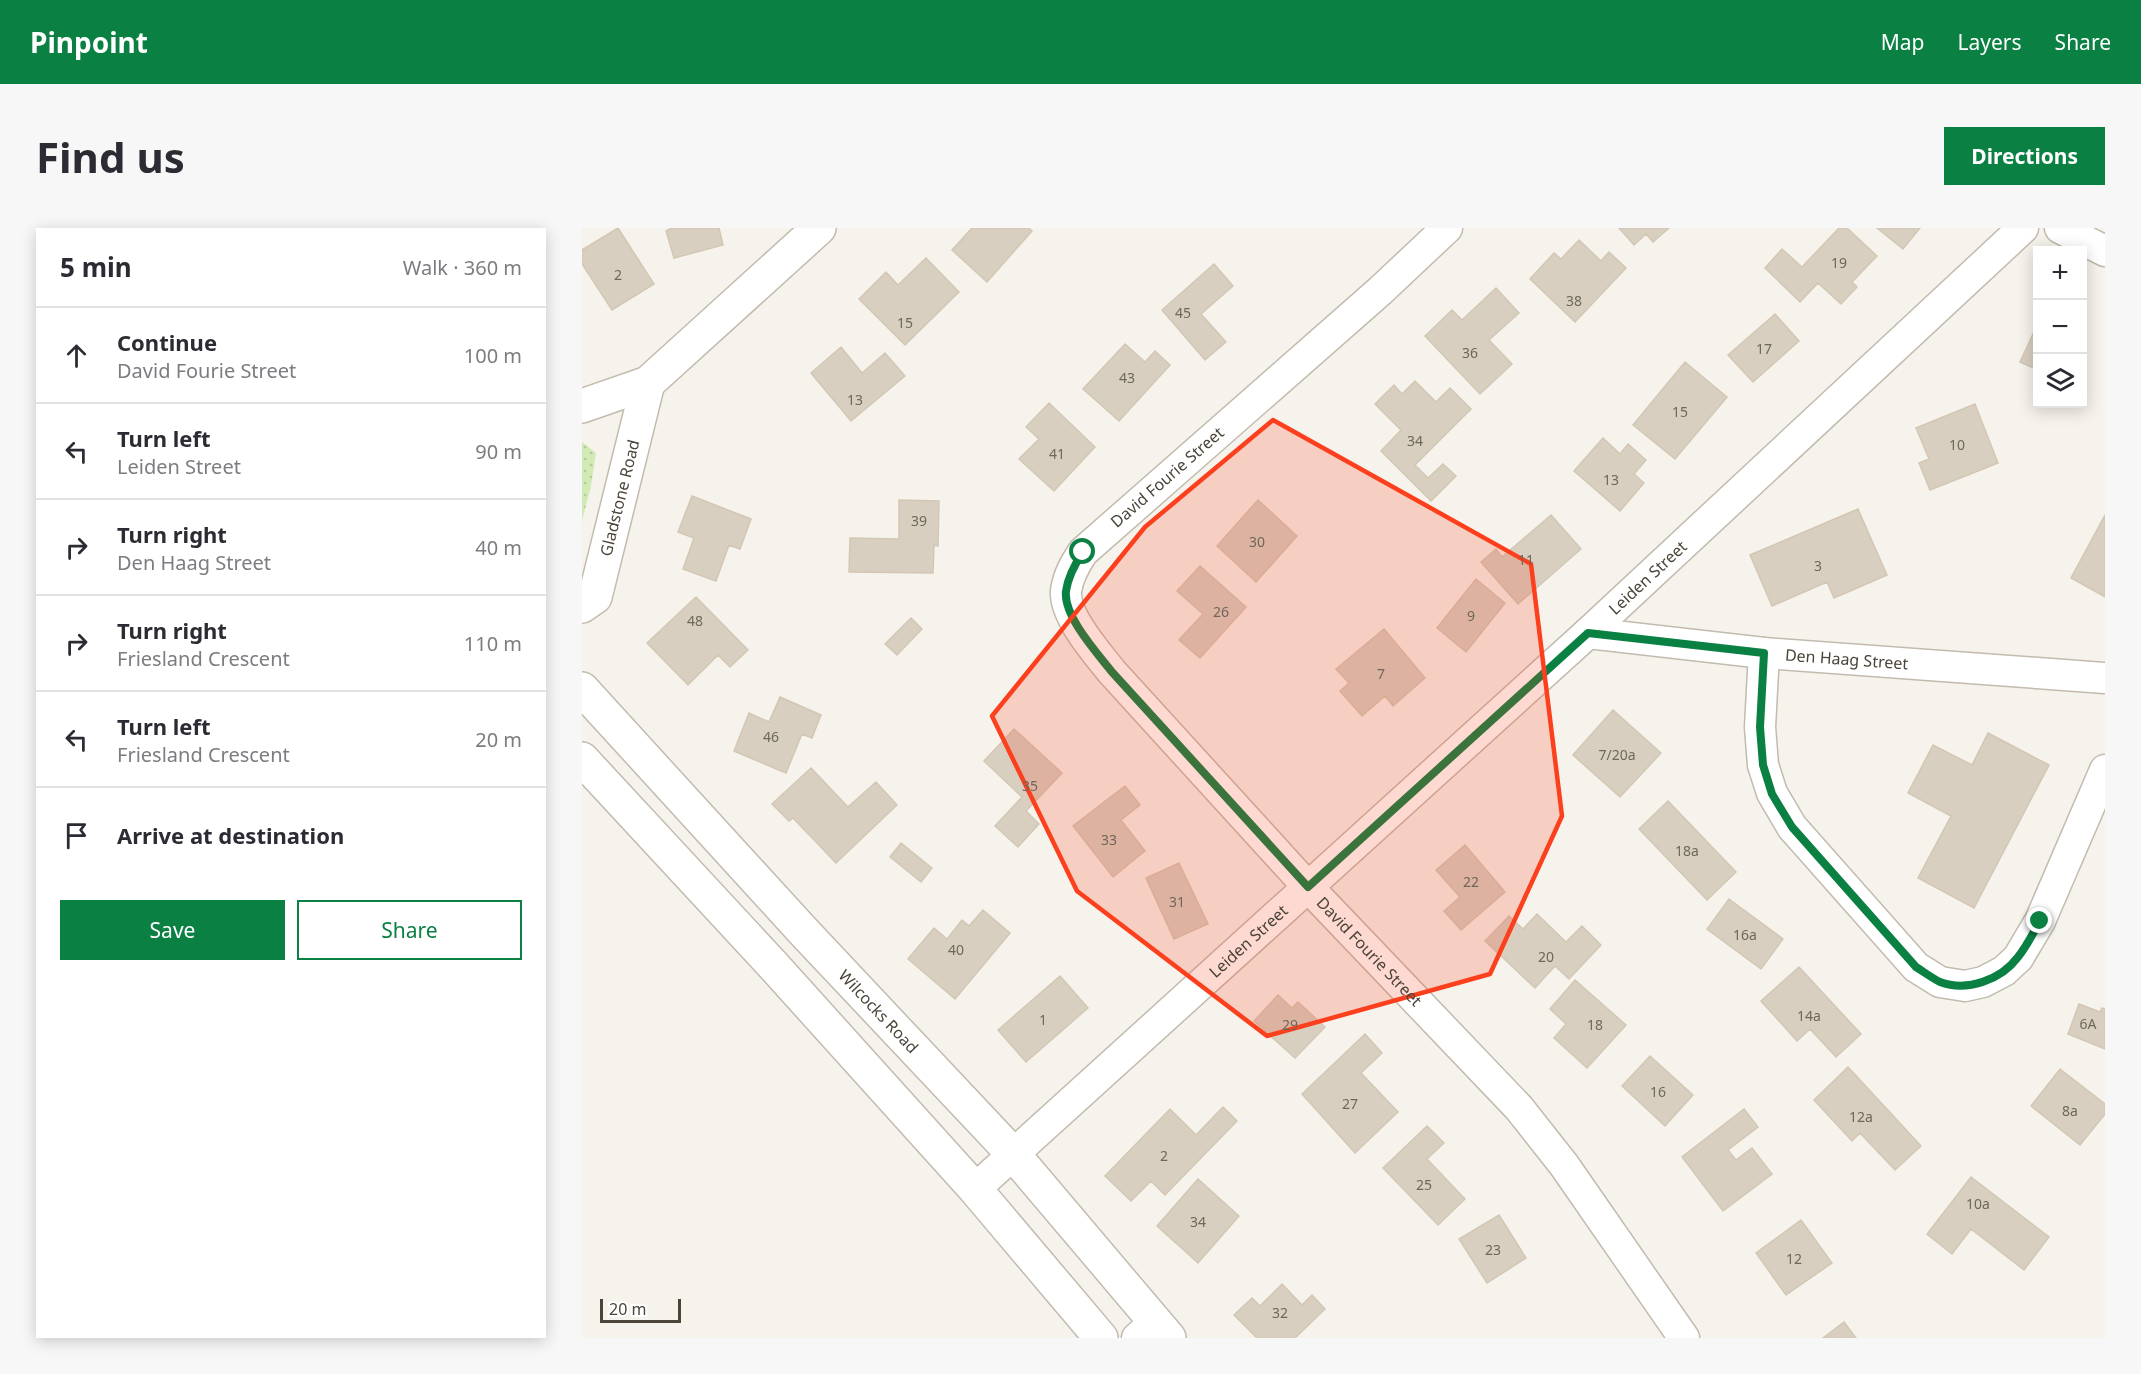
<!DOCTYPE html>
<meta charset="utf-8">
<style>
:root{--surface:#fff;--page:#f7f7f7;--text:#2b2b33;--muted:#7c7c81;--line:#e1e1e2;--accent:#0b8043}
body{margin:0;font-family:"Noto Sans",sans-serif;background:var(--page);color:var(--text)}
.controls{position:absolute;right:18px;top:18px;display:grid;overflow:hidden;border-radius:0px;box-shadow:0 3px 15px #0003}
.controls button{width:54px;height:54px;display:grid;place-items:center;padding:0;border:0;border-bottom:2px solid var(--line);background:var(--surface);color:var(--text);font:30px sans-serif}
.scale{position:absolute;left:18px;bottom:15px;width:81px;box-sizing:border-box;padding-left:6px;border:3px solid #4b4439;border-top:0;font-size:16px;line-height:21px;white-space:nowrap;color:#4b4439;-webkit-text-stroke:4px #fff;paint-order:stroke}
.stop{position:absolute;width:18px;height:18px;margin:-14px;border:4px solid #0b8043;border-radius:50%;background:#fff}
.stop.end{background:#0b8043;border-color:#fff;box-shadow:0 2px 6px #0008}
.list{margin:0;padding:0;list-style:none}
h2{display:flex;justify-content:space-between;align-items:center;height:78px;margin:0;padding:0 24px;font-size:26px}
h2 small{font-size:20px;font-weight:400;color:var(--muted)}
.list li{display:grid;grid-template-columns:39px 1fr auto;gap:18px;align-items:center;box-sizing:border-box;height:96px;padding:0 24px;border-top:2px solid var(--line)}
.list b{display:block;font-size:22px;white-space:nowrap}
.list p{margin:0;font-size:20px;white-space:nowrap;color:var(--muted)}
.list em{font-size:20px;font-style:normal;color:var(--muted)}
.actions{display:flex;gap:12px;padding:18px 24px}
.actions a{flex:1;padding:14px 0;border:2px solid var(--accent);border-radius:0px;text-align:center;font-size:21px;color:var(--accent)}
.actions .main{background:var(--accent);color:#fff}
.icon{flex:none;width:33px;height:33px;fill:none;stroke:currentColor;stroke-width:2;stroke-linecap:round;stroke-linejoin:round}
.map{position:relative;flex:none;width:1523px;height:1110px;overflow:hidden;border-radius:0px}
header{display:flex;align-items:center;gap:36px;box-sizing:border-box;height:84px;padding:0 30px;background:var(--accent);color:#fff}
header strong{font-size:28px}
nav{display:flex;gap:33px;margin-inline-start:auto;font-size:21px}
.intro{display:flex;align-items:center;justify-content:space-between;box-sizing:border-box;height:144px;padding:0 36px}
h1{margin:0;font-size:42px}
.button{padding:15px 27px;border-radius:0px;background:var(--accent);color:#fff;font-size:21px;font-weight:700}
main{display:flex;gap:36px;padding:0 36px}
aside{flex:1;background:var(--surface);border-radius:0px;box-shadow:0 3px 15px #0003}
.map>svg:first-child{display:block}
</style>
<header>
<strong>Pinpoint</strong>
<nav><a>Map</a><a>Layers</a><a>Share</a></nav>
</header>
<div class="intro"><h1>Find us</h1><a class="button">Directions</a></div>
<main>
<aside>
<h2>5 min<small>Walk · 360 m</small></h2>
<ul class="list">
<li><svg class="icon" aria-label="ahead" viewBox="0 0 24 24"><path d="M12 20V5M6 11l6-6 6 6"/></svg><div><b>Continue</b><p>David Fourie Street</p></div><em>100 m</em></li>
<li><svg class="icon" aria-label="left" viewBox="0 0 24 24"><path d="M17 20v-9H6M10 6l-5 5 5 5"/></svg><div><b>Turn left</b><p>Leiden Street</p></div><em>90 m</em></li>
<li><svg class="icon" aria-label="right" viewBox="0 0 24 24"><path d="M7 20v-9h11M14 6l5 5-5 5"/></svg><div><b>Turn right</b><p>Den Haag Street</p></div><em>40 m</em></li>
<li><svg class="icon" aria-label="right" viewBox="0 0 24 24"><path d="M7 20v-9h11M14 6l5 5-5 5"/></svg><div><b>Turn right</b><p>Friesland Crescent</p></div><em>110 m</em></li>
<li><svg class="icon" aria-label="left" viewBox="0 0 24 24"><path d="M17 20v-9H6M10 6l-5 5 5 5"/></svg><div><b>Turn left</b><p>Friesland Crescent</p></div><em>20 m</em></li>
<li><svg class="icon" aria-label="arrive" viewBox="0 0 24 24"><path d="M6 21V4h12l-3 4 3 4H6"/></svg><div><b>Arrive at destination</b></div></li>
</ul>
<div class="actions"><a class="main">Save</a><a>Share</a></div>
</aside>
<div class="map">
<svg width="1523" height="1110" viewBox="0 0 1523 1110">
<defs>
<pattern id="grass-dots" width="8" height="8" patternUnits="userSpaceOnUse" patternTransform="scale(1.5)"><rect width="8" height="8" fill="#d2eab5"/><path d="M2 2h.1M6 6h.1" fill="none" stroke="#b6ca9c" stroke-width="1.8" stroke-linecap="round"/></pattern>
</defs>
<rect width="100%" height="100%" fill="#f6f3ec"/>
<path fill="url(#grass-dots)" d="M0 214 14 225 9 258 0 293Z"/>
<path fill="#d8cfc1" stroke="#d3c7b4" stroke-width="1.5" d="M36 0 72 56 30 82 0 36V22Z
M90 0H137L141 17 92 30 84 3Z
M390 0H447L450 3 405 54 370 22Z
M1037 0H1087L1071 14 1064 6 1052 17Z
M1257 0H1265L1295 28 1270 54 1275 59 1259 76 1236 55 1218 74 1183 40 1200 21 1220 39Z
M1295 0H1338L1321 21Z
M997 12 1019 33 1027 24 1044 40 993 94 948 51 972 25 979 31Z
M344 30 377 64 323 117 277 71 304 44 316 57Z
M632 36 651 58 619 86 644 114 623 132 580 82Z
M914 60 937 85 907 112 930 136 898 166 843 108 870 82 880 92Z
M1193 86 1217 113 1171 154 1146 127Z
M1456 95V142L1438 134Z
M543 116 563 134 573 123 588 137 537 193 501 161Z
M259 119 280 145 303 125 323 148 269 193 229 145Z
M1103 134 1145 169 1093 231 1051 197Z
M833 153 854 174 868 160 889 181 833 237 846 250 861 236 874 248 849 273 799 223 819 202 793 176 812 157 820 166Z
M467 175 513 219 472 263 437 231 457 211 444 199Z
M1393 176 1416 235 1348 262 1337 235 1347 231 1334 200Z
M1021 210 1038 226 1046 216 1064 232 1052 246 1062 255 1038 283 992 243Z
M110 268 169 291 158 321 147 317 134 353 101 341 112 310 96 304Z
M317 272 357 273 356 318 352 317 351 345 267 344 268 310 317 311Z
M676 272 715 308 674 354 635 318Z
M1276 281 1305 347 1252 370 1245 354 1190 378 1168 327Z
M969 287 999 321 936 376 899 334 914 321 920 329Z
M1523 287V369L1489 350Z
M618 338 664 379 618 430 597 412 621 386 595 363Z
M894 351 923 375 884 424 855 400Z
M114 369 166 422 148 439 136 427 106 457 65 415Z
M329 390 340 401 315 427 303 416Z
M802 401 843 450 811 478 803 468 780 488 758 463 767 455 754 441Z
M198 469 239 487 230 510 220 506 204 545 152 523 167 485 187 494Z
M1031 482 1079 525 1038 569 991 527Z
M432 501 480 545 444 583 457 596 436 619 413 598 440 569 402 533Z
M1406 505 1467 537 1392 680 1336 650 1369 588 1326 565 1351 517 1390 537Z
M229 540 266 579 294 554 315 577 254 635 211 590 207 593 190 576Z
M543 558 558 577 539 592 563 623 531 649 491 598Z
M1086 573 1154 644 1125 672 1057 601Z
M319 615 350 640 339 654 308 629Z
M883 617 923 664 879 702 862 683 878 669 854 642Z
M597 635 626 696 592 711 564 650Z
M1147 671 1201 711 1179 741 1125 701Z
M401 682 428 705 373 771 326 731 352 700 365 711 380 692 387 698Z
M955 686 984 714 1000 698 1019 717 987 751 973 738 953 760 903 713 927 688 941 701Z
M1217 739 1279 806 1254 829 1228 801 1215 813 1179 773Z
M478 748 506 780 444 834 416 802Z
M993 752 1044 797 1005 840 972 810 984 796 968 781Z
M696 767 710 780 716 774 743 799 713 830 672 793Z
M1497 776 1518 784 1520 780 1523 781V821L1486 806Z
M783 806 800 825 779 845 816 884 773 925 720 866Z
M1068 828 1111 867 1083 898 1040 858Z
M1266 839 1339 918 1313 942 1278 905 1270 913 1232 872Z
M1478 841 1523 876V886L1498 917 1449 878Z
M641 879 655 893 583 967 569 953 549 973 523 948 588 881 614 907Z
M1162 881 1176 899 1146 922 1154 932 1170 920 1190 946 1141 983 1100 929Z
M845 898 862 915 845 931 883 971 856 997 801 940Z
M1389 949 1467 1009 1442 1042 1389 1001 1370 1026 1345 1006Z
M616 951 657 988 616 1035 575 998Z
M917 987 944 1030 905 1055 877 1011Z
M1219 992 1250 1035 1204 1067 1174 1025Z
M700 1056 720 1077 730 1067 743 1081 713 1110H675L652 1087 670 1070 678 1078Z
M1262 1094 1274 1110H1241Z"/>
<g fill="none" stroke-linecap="round" stroke-linejoin="round">
<defs>
<g id="minor">
<path id="s1" d="M865 0 798 63 501 324C493 336 486 348 484 363 482 388 515 425 530 444L726 659 937 880 982 937 1102 1110"/>
<path d="M1478 0 1523 23"/>
<path id="s2" d="M1006 405 1182 425 1523 450"/>
<path d="M1182 425 1178 499 1181 537 1190 565 1210 599 1334 739 1358 754 1383 758 1401 754 1422 743 1436 730 1458 693 1523 542"/>
<path id="s3" d="M393 961 1006 405 1441 0"/>
<path d="M555 1110 574 1093"/>
</g>
<g id="tertiary">
<path d="M0 178 66 155 237 0"/>
<path id="s4" d="M0 378 13 369 66 155"/>
<path id="s5" d="M0 461 222 704 432 927 587 1110"/>
<path d="M0 531 190 736 393 961 519 1110"/>
</g>
</defs>
<use href="#minor" stroke="#c2bbae" stroke-width="33"/>
<use href="#tertiary" stroke="#c2bbae" stroke-width="36"/>
<use href="#minor" stroke="#fff" stroke-width="30"/>
<use href="#tertiary" stroke="#fff" stroke-width="33"/>
</g>
<g fill="none" stroke-linecap="round" stroke-linejoin="round">
<path stroke="#0b8043" stroke-width="8" d="M501 324C493 336 486 348 484 363 481 388 515 425 530 444L726 659 1006 405 1182 425 1178 499 1181 537 1190 566 1210 599 1334 739C1342 744 1350 750 1358 754 1385 764 1419 752 1436 729 1445 718 1451 705 1458 693"/>
</g>
<path fill="#fc3f1d" fill-opacity="0.2" stroke="#fc3f1d" stroke-width="4.5" stroke-linejoin="round" d="M691 192 949 336 980 588 908 746 685 808 495 663 410 488 563 299Z"/>
<g text-anchor="middle" dominant-baseline="central" stroke-width="6" stroke-linejoin="round" paint-order="stroke">
<g font-size="14" fill="#6e675b">
<text x="1257" y="34">19</text>
<text x="36" y="46">2</text>
<text x="992" y="72">38</text>
<text x="601" y="84">45</text>
<text x="323" y="94">15</text>
<text x="1182" y="120">17</text>
<text x="888" y="124">36</text>
<text x="545" y="149">43</text>
<text x="273" y="171">13</text>
<text x="1098" y="183">15</text>
<text x="833" y="212">34</text>
<text x="1375" y="216">10</text>
<text x="475" y="225">41</text>
<text x="1029" y="251">13</text>
<text x="337" y="292">39</text>
<text x="675" y="313">30</text>
<text x="944" y="331">11</text>
<text x="1236" y="337">3</text>
<text x="639" y="383">26</text>
<text x="889" y="387">9</text>
<text x="113" y="392">48</text>
<text x="799" y="445">7</text>
<text x="189" y="508">46</text>
<text x="1035" y="526">7/20a</text>
<text x="448" y="557">35</text>
<text x="527" y="611">33</text>
<text x="1105" y="622">18a</text>
<text x="889" y="653">22</text>
<text x="595" y="673">31</text>
<text x="1163" y="706">16a</text>
<text x="374" y="721">40</text>
<text x="964" y="728">20</text>
<text x="1227" y="787">14a</text>
<text x="461" y="791">1</text>
<text x="1506" y="795">6A</text>
<text x="708" y="796">29</text>
<text x="1013" y="796">18</text>
<text x="1076" y="863">16</text>
<text x="768" y="875">27</text>
<text x="1488" y="882">8a</text>
<text x="1279" y="888">12a</text>
<text x="582" y="927">2</text>
<text x="842" y="956">25</text>
<text x="1396" y="975">10a</text>
<text x="616" y="993">34</text>
<text x="911" y="1021">23</text>
<text x="1212" y="1030">12</text>
<text x="698" y="1084">32</text>
</g>
<g font-size="16" fill="#4b4439" stroke="#fff">
<text transform="translate(585 249) rotate(-41)">David Fourie Street</text>
<text stroke="none"><textPath href="#s4" startOffset="118">Gladstone Road</textPath></text>
<text stroke="none"><textPath href="#s3" startOffset="909">Leiden Street</textPath></text>
<text stroke="none"><textPath href="#s2" startOffset="260">Den Haag Street</textPath></text>
<text stroke="none"><textPath href="#s3" startOffset="369">Leiden Street</textPath></text>
<text stroke="none"><textPath href="#s1" startOffset="1005">David Fourie Street</textPath></text>
<text stroke="none"><textPath href="#s5" startOffset="438">Wilcocks Road</textPath></text>
</g>
</g>
</svg>
<div class="controls">
<button>+</button>
<button>−</button>
<button><svg class="icon" aria-label="layers" viewBox="0 0 24 24"><path d="M12 4l9 5-9 5-9-5zM3 14l9 5 9-5"/></svg></button>
</div>
<div class="scale">20 m</div>
<div class="stop" style="left:501px;top:324px"></div>
<div class="stop end" style="left:1458px;top:693px"></div>
</div>
</main>
